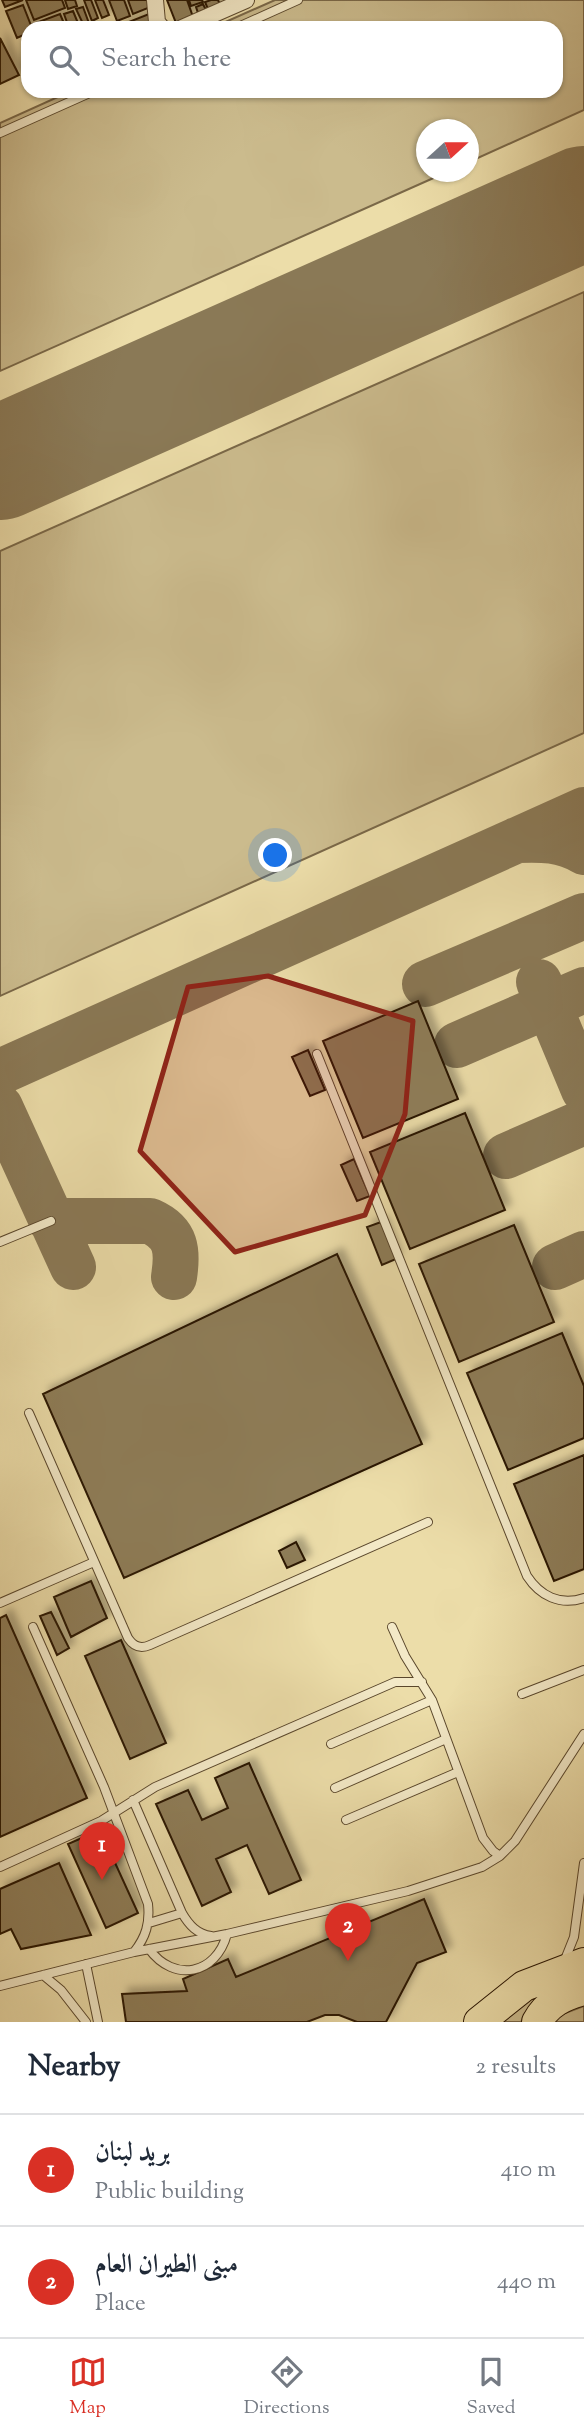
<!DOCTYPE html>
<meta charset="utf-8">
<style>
:root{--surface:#fff;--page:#f2f2f3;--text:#1f2937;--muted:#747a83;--line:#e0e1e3;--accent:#d93025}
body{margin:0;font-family:"Sorts Mill Goudy",Amiri,serif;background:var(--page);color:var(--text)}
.compass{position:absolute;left:416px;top:119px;width:63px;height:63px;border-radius:50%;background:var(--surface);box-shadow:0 2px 5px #0004;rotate:69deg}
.you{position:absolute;left:276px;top:856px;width:24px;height:24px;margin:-18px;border:5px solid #fff;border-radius:50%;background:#1a73e8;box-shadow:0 0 0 10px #1a73e833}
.badge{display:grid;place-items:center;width:46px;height:46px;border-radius:50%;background:var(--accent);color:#fff;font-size:23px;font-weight:700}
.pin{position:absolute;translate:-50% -58px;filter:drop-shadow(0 2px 4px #0008)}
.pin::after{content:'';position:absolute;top:37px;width:24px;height:21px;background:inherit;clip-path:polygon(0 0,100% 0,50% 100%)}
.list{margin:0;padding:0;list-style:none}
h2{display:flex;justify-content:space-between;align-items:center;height:91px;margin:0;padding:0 28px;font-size:30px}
h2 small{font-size:23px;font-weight:400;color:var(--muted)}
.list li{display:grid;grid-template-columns:46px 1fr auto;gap:21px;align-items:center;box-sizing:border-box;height:112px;padding:0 28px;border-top:2px solid var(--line)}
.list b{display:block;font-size:26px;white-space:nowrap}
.list p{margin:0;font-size:23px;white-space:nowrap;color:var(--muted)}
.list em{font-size:23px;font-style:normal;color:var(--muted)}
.icon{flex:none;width:38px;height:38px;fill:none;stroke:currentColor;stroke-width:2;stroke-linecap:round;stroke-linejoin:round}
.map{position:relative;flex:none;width:584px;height:2022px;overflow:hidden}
.search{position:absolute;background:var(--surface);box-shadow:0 2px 5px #0004;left:21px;right:21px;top:21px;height:77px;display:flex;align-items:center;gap:18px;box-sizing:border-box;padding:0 24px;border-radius:21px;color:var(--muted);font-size:26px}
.sheet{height:315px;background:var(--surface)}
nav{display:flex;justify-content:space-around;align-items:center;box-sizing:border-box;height:98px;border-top:2px solid var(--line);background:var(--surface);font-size:19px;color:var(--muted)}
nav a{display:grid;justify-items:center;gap:4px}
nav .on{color:var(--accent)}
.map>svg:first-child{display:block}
</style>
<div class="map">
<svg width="584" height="2022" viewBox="0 0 584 2022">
<defs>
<filter id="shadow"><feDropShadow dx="6" dy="-6" stdDeviation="3.5" flood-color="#0004"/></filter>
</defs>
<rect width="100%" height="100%" fill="#ecdda9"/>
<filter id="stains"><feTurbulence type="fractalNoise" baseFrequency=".00286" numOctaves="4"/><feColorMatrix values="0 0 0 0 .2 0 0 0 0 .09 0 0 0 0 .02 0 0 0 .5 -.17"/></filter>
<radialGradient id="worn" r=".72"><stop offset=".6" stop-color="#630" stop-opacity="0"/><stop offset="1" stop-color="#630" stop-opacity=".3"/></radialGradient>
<path fill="#cbbb8d" stroke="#7a6848" stroke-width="2" d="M275 0H584V110L469 162 468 130H426V172H447L0 371V123L71 91H556V28H212Z
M584 292V733L0 996V551Z
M555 1980 521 2022H494Z
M584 2006V2022H553L560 2015Z"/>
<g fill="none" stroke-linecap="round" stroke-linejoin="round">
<path stroke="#8a7956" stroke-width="46" d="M517 840C542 839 562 839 584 852
M539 982 584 1090
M425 984 584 916
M457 1045 584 990
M0 1072 584 810
M0 1107 73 1267
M506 1156 584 1122
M51 1221H150C177 1233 178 1251 174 1277
M555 1267 584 1254"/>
<path stroke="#8a7956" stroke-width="114" d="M0 463 584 203"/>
</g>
<path fill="#8e7d59" stroke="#291502" stroke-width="2" filter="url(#shadow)" d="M2 0H23L5 7Z
M26 0H62L65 8 34 20Z
M65 0H75L77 6 68 9Z
M84 0H91L98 18 92 21Z
M95 0H103L109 15 102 18Z
M109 0H124L130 16 117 21Z
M128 0H151L153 6 133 14Z
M167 0H187L193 17 176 23Z
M189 0H202L203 2 191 6Z
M211 0H218L222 9 210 14 205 2Z
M203 4 206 10 198 13 196 7Z
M23 5 32 28H28V33L17 38 6 11Z
M83 7 90 26 85 28 76 9Z
M73 11 80 28H69L64 14Z
M60 14 66 28H35L33 24Z
M149 14 154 28H122L121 25Z
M0 38 19 75 0 84Z
M418 1001 458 1099 363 1138 323 1041Z
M308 1050 325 1090 310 1096 292 1057Z
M465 1113 505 1210 410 1249 370 1152Z
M354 1159 370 1196 357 1201 341 1165Z
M381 1222 396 1259 382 1265 367 1227Z
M514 1225 554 1322 459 1362 419 1264Z
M337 1254 422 1444 124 1578 43 1394Z
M562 1333 584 1386V1438L508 1470 467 1373Z
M584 1455V1569L554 1581 514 1484Z
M296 1542 305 1560 287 1568 279 1551Z
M91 1581 107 1618 71 1637 54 1597Z
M51 1612 69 1648 57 1655 40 1616Z
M6 1615 87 1798 0 1837V1618Z
M121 1640 166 1743 130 1759 85 1656Z
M249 1763 301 1880 269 1894 247 1845 216 1859 231 1892 202 1906 156 1804 188 1790 202 1820 228 1808 215 1778Z
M100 1830 138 1913 106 1928 68 1844Z
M59 1863 91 1935 21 1949 11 1929 0 1934V1889Z
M424 1899 446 1952 417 1963 386 2022H357L339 2015H325L307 2022H126L122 1994 187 1991 183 1979 228 1959 236 1977Z"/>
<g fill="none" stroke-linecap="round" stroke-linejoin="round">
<defs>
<path id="service" d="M236 28 298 0
M0 133 94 91
M317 1054 527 1576C540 1596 560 1606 584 1598
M0 1242 51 1221
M29 1413 128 1638C134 1647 141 1649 150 1645L428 1522
M0 1603 94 1562
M33 1627 104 1787 148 1904C150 1923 146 1937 134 1952
M392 1627 405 1656 432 1700 483 1838 493 1851 500 1856
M522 1694 584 1670
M331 1744 432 1700
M335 1788 446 1739
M133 1800 182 1913C189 1925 197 1934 211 1936
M346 1820 458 1772
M0 1867 101 1821 155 1787 395 1682H422
M149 1923 182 1913
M149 1949C174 1983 216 1975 227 1934
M564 1962 574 1937 584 1863
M86 1964 98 2022
M43 1975 61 1990 86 2022
M0 1986 134 1952 227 1934 408 1891 482 1867 500 1856 515 1841 584 1734"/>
<path id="minor" d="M155 0 157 22 162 28
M182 28 246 0"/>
<path id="motorway" d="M479 2022 524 1986 584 1963
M537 2022C547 2003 564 1995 584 1990"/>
</defs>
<use href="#service" stroke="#5a472c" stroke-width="10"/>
<use href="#minor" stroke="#5a472c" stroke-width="18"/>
<use href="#motorway" stroke="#291502" stroke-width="32"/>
<use href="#service" stroke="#f3e9c7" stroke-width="8"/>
<use href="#minor" stroke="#f3e9c7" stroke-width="16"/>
<use href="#motorway" stroke="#ecdda9" stroke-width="30"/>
</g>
<path fill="#8f2418" fill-opacity="0.2" stroke="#8f2418" stroke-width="5" stroke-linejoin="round" d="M268 976 413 1021 405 1114 365 1215 235 1252 140 1151 188 987Z"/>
<rect width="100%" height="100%" filter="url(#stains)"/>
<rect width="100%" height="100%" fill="url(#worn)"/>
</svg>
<svg class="compass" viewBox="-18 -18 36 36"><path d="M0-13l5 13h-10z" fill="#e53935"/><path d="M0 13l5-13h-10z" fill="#747a83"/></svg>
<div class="you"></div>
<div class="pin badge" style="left:102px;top:1880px">1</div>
<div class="pin badge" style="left:348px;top:1961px">2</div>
<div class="search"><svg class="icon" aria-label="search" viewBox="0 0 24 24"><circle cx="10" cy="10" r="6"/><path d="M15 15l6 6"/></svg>Search here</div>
</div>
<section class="sheet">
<h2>Nearby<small>2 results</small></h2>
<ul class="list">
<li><span class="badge">1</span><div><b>بريد لبنان</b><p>Public building</p></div><em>410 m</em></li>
<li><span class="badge">2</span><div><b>مبنى الطيران العام</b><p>Place</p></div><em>440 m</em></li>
</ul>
</section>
<nav>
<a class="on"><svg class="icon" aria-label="map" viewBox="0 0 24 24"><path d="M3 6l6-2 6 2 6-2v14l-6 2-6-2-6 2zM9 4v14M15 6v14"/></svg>Map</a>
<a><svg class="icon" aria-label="directions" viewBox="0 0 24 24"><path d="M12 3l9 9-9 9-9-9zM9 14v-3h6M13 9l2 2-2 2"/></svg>Directions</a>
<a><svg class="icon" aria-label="saved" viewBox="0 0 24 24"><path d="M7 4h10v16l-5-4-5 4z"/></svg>Saved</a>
</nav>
